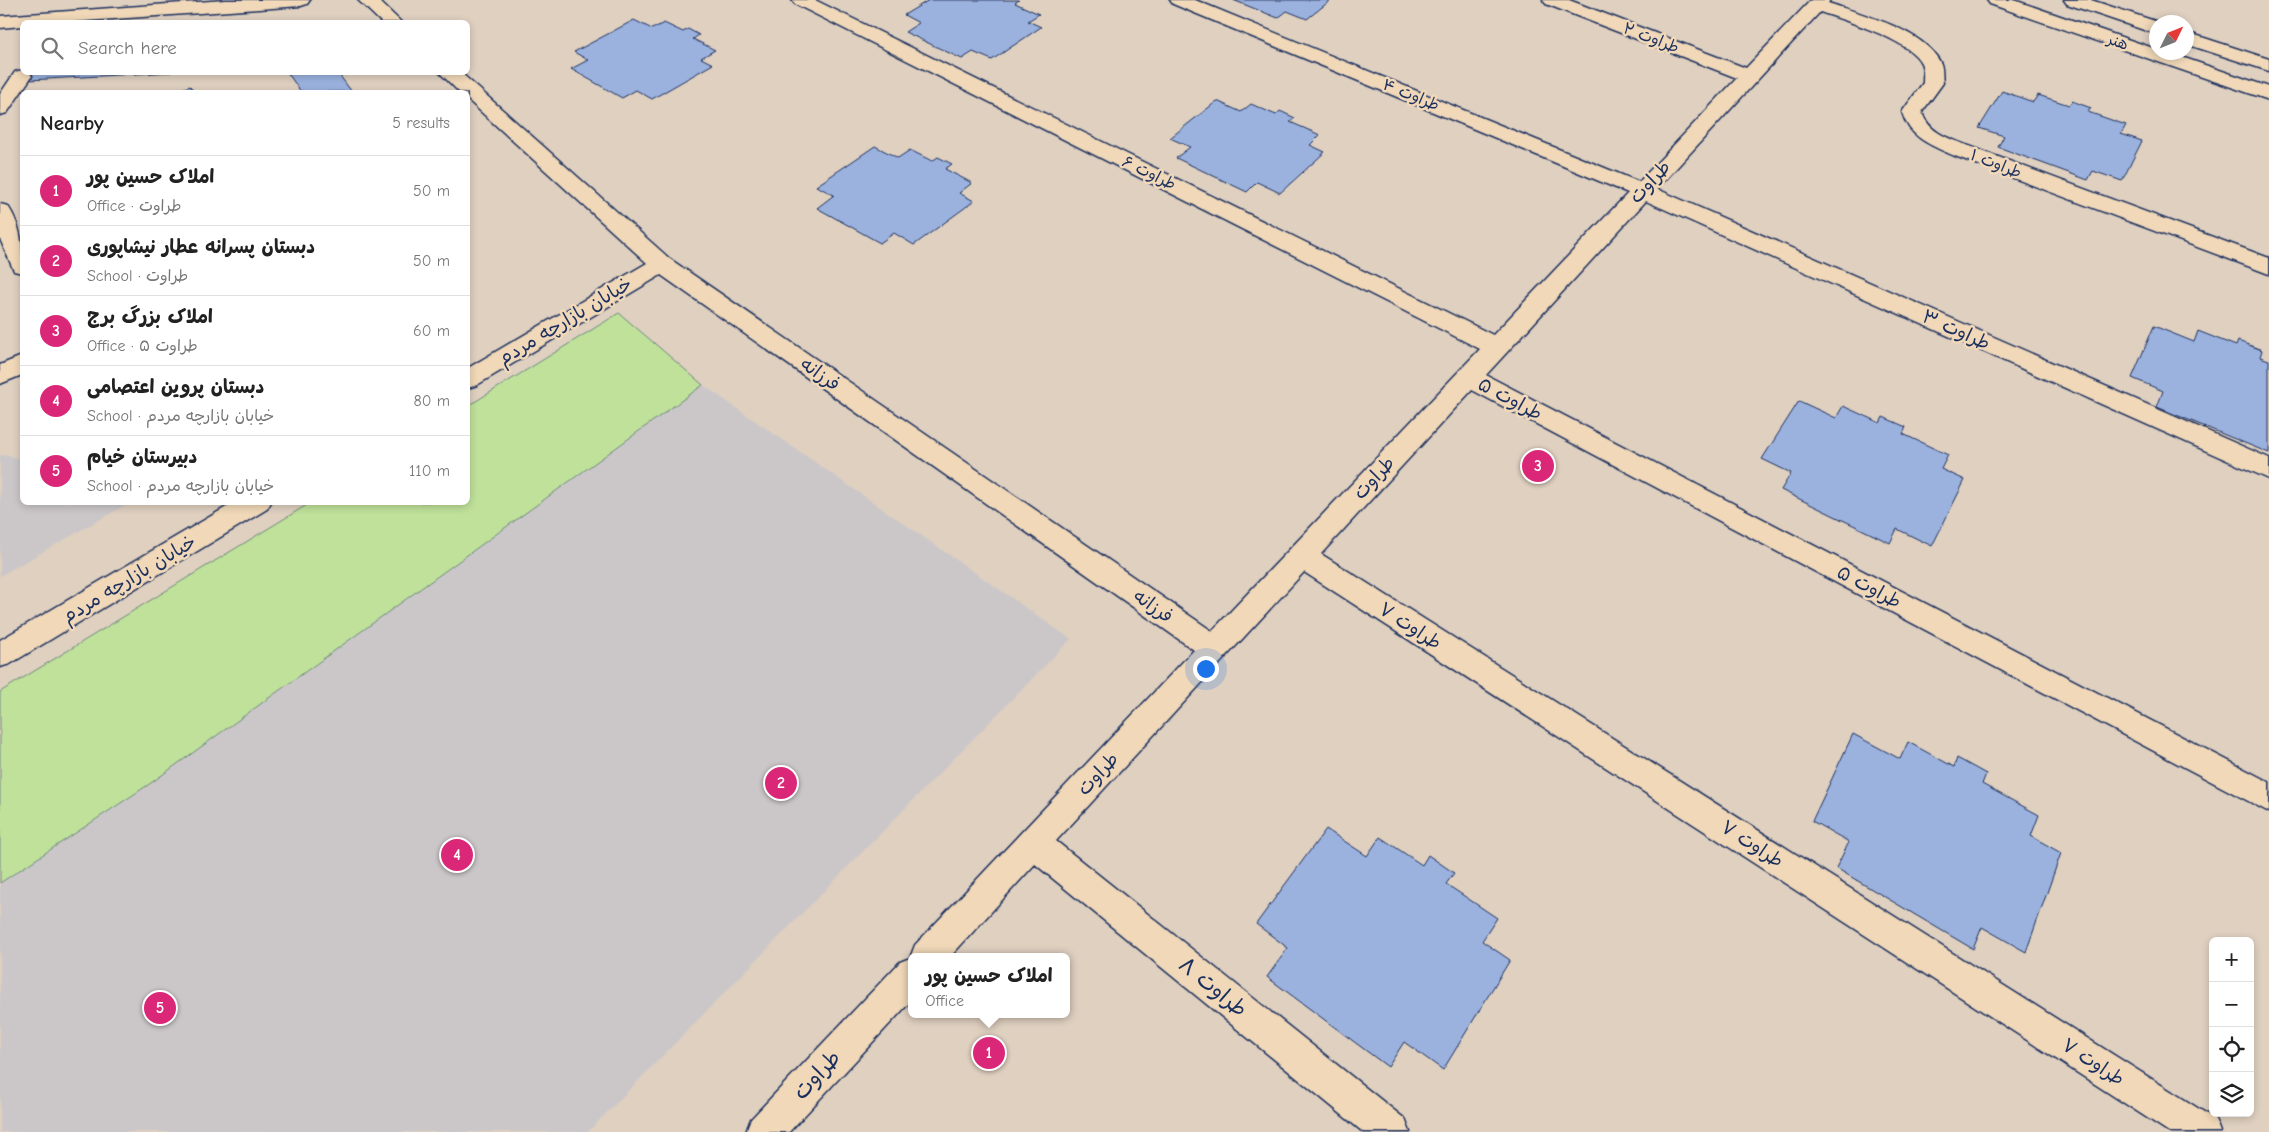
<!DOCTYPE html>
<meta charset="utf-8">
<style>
:root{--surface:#fff;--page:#f2f2f2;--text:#222;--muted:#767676;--line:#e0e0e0;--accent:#db2777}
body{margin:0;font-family:"Comic Neue","Playpen Sans Arabic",sans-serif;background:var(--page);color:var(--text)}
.controls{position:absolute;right:15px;bottom:15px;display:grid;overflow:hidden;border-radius:8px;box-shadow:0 2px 8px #0003}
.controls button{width:45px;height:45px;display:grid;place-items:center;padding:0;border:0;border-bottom:1px solid var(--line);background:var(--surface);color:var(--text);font:25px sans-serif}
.compass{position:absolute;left:2149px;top:15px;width:45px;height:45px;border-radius:50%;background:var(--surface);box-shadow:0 2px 8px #0003;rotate:47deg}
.you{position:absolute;left:1205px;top:668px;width:18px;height:18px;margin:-12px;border:4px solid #fff;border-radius:50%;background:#1a73e8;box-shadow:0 0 0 8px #1a73e833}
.badge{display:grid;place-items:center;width:32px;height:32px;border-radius:50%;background:var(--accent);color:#fff;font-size:16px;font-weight:700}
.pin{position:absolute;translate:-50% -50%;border:2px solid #fff;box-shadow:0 1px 5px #0006}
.popup{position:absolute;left:908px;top:953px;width:162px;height:65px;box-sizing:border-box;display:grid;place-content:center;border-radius:8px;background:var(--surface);filter:drop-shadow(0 1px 4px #0005);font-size:16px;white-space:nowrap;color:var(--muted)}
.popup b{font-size:19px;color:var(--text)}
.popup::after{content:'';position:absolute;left:50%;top:100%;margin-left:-10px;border:10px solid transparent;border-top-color:var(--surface)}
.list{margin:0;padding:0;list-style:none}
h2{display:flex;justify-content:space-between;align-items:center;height:65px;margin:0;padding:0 20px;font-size:21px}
h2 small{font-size:16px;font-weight:400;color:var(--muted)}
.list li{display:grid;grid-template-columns:32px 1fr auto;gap:15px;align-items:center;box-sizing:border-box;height:70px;padding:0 20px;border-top:1px solid var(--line)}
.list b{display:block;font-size:19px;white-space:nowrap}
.list p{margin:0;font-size:16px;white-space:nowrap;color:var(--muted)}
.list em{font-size:16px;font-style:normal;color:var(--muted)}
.icon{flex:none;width:28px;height:28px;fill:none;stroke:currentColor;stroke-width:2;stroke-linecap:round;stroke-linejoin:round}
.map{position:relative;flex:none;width:2269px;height:1132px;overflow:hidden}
.search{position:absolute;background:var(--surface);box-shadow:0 2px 8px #0003;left:20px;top:20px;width:450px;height:55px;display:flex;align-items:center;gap:12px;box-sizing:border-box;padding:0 18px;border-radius:8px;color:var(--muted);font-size:19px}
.panel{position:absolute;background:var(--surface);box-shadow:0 2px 8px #0003;left:20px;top:90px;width:450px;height:415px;border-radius:8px}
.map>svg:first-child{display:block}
</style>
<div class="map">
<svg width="2269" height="1132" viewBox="0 0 2269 1132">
<rect width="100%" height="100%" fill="#dfd0c0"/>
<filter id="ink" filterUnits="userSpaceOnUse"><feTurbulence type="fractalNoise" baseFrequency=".02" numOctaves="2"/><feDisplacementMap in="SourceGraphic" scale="10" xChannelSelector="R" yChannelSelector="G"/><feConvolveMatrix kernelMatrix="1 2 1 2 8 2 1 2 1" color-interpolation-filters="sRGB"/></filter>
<g filter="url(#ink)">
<path fill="#cbc7c9" d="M703 385 1071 639 588 1132H0V883L151 783Z
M0 455 22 458V502L129 503 0 576Z"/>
<path fill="#bfe19a" stroke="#6d887c" d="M619 313 703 385 151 783 0 883V692L310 503 468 502V406Z"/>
<path fill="#9bb2df" stroke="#1b2f5e" d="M929 0H1019L1015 3 1039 14 1028 21 1041 27 992 60 973 52 962 59 905 32 919 23 904 15Z
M1233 0H1331L1307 19 1287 11 1278 18Z
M634 20 652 29 664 23 683 32 688 29 699 35 693 39 715 50 701 58 713 64 652 99 636 90 622 98 571 69 588 60 574 52Z
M34 72H171L29 80Z
M287 72H337L352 92H301Z
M190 86 195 92H173Z
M2002 91 2033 102 2038 95 2069 105 2072 101 2091 108 2088 112 2126 125 2121 134 2142 141 2122 181 2093 171 2088 180 1998 147 2004 136 1979 128Z
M1217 101 1241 112 1251 104 1276 115 1280 111 1295 118 1290 122 1320 135 1310 145 1325 152 1280 193 1257 182 1247 192 1176 158 1190 147 1170 138Z
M875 146 898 158 910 150 932 161 938 157 952 164 945 169 972 183 959 193 974 201 914 245 894 233 880 243 817 208 834 195 816 186Z
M2154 326 2194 342 2198 331 2236 346 2238 341 2262 350 2260 357 2269 360V453L2157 407 2163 391 2132 378Z
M1799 401 1836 418 1843 406 1880 423 1883 417 1906 427 1903 434 1948 455 1941 469 1965 480 1932 546 1897 529 1890 543 1781 490 1791 473 1762 459Z
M1853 734 1900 759 1908 742 1954 767 1957 758 1986 774 1982 784 2039 815 2031 836 2061 853 2026 952 1982 927 1973 949 1836 868 1849 842 1812 821Z
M1326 829 1367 856 1380 837 1422 865 1428 855 1454 873 1446 884 1497 918 1482 941 1510 960 1443 1070 1404 1042 1388 1067 1267 977 1288 948 1256 924Z"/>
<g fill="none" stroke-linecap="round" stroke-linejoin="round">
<defs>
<path id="minor" d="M225 0H310L307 4 301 6 70 22H22V26L0 28V16Z
M358 0H378L401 22H381Z
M792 0H815L1493 335 1628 193 1173 4 1170 0H1195L1639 182 1737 78 1546 4 1543 0H1569L1746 68 1811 0H1830L1828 3C1861 14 1926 30 1941 64 1943 70 1942 77 1943 83L1922 112C1928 133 1951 139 1969 146L2269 258V274L1955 156C1932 146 1909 138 1902 112L1923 83C1923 76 1924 69 1921 63 1910 40 1844 20 1820 12L1657 189 2269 458V479L1646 201 1486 375 2269 782V812L1472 390 1321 554 2215 1119 2220 1132H2169L1304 572 1056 841 1405 1119 1410 1132H1363L1035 864 950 957H912V1000L789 1132H746L751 1119 900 962 910 958 915 945 1194 650 661 275 477 385 468 388V368L647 263 468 100V92H459L439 72H460L670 259 1212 631 1480 349 795 4Z
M1987 0H2014L2156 49V52H2167L2269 87V100L1990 4Z
M2064 0H2091L2158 22H2156V34L2067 4Z
M2186 32 2269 59V71L2186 44Z
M22 70V72H29L32 76 7 113 0 115V94L15 72Z
M0 204 8 206C23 229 22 247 22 273L14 271 0 239Z
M22 356V375L0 384V365Z
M235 502H271L267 509 10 664 0 667V640Z"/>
</defs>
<use href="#minor" stroke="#1b2f5e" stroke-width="3"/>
<use href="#minor" fill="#f0d8b8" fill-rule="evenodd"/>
</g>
</g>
<g text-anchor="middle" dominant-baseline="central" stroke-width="5" stroke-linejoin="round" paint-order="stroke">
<g font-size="16" fill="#1b2f5e" stroke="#f0d8b8">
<text transform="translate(1651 38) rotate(21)">طراوت ۲</text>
<text transform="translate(2118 42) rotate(19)">هنر</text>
<text transform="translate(1411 95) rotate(22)">طراوت ۴</text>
<text transform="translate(1996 164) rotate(21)">طراوت ۱</text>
<text transform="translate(1149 173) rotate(26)">طراوت ۶</text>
</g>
<g font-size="19" fill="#1b2f5e" stroke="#f0d8b8">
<text transform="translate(1650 182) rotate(-47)">طراوت</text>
<text transform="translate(565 321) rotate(-31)">خیابان بازارچه مردم</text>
<text transform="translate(1956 330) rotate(24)">طراوت ۳</text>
<text transform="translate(820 374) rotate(35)">فرزانه</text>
<text transform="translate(1510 399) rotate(28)">طراوت ۵</text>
<text transform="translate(1374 478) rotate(-47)">طراوت</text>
<text transform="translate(129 579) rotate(-31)">خیابان بازارچه مردم</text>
<text transform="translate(1869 587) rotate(28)">طراوت ۵</text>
<text transform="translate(1153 606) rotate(35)">فرزانه</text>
<text transform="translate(1410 626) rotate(33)">طراوت ۷</text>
<text transform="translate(1098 774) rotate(-47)">طراوت</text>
<text transform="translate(1752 844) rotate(33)">طراوت ۷</text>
<text transform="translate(2093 1062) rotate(33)">طراوت ۷</text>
</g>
<g font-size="22" fill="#1b2f5e" stroke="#f0d8b8">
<text transform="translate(1213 987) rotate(39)">طراوت ۸</text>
<text transform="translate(817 1075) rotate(-47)">طراوت</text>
</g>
</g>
</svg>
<div class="controls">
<button>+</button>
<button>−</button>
<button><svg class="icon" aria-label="locate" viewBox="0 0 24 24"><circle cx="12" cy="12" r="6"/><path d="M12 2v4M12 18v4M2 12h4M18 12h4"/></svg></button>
<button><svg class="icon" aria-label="layers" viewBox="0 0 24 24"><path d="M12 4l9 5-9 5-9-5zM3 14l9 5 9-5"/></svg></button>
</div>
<svg class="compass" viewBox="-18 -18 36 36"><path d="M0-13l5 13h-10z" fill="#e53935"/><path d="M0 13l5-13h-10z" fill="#767676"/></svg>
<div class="you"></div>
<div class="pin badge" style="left:989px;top:1053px">1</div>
<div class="popup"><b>املاک حسین پور</b>Office</div>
<div class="pin badge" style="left:781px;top:783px">2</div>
<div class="pin badge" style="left:1538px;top:466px">3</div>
<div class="pin badge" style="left:457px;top:855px">4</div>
<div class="pin badge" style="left:160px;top:1008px">5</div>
<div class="search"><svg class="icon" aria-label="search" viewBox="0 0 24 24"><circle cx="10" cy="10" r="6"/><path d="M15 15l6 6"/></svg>Search here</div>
<section class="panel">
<h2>Nearby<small>5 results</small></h2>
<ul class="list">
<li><span class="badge">1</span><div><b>املاک حسین پور</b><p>Office · طراوت</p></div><em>50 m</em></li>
<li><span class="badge">2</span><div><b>دبستان پسرانه عطار نیشاپوری</b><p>School · طراوت</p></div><em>50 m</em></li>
<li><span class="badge">3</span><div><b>املاک بزرگ برج</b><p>Office · طراوت ۵</p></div><em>60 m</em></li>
<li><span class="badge">4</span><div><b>دبستان پروین اعتصامی</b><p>School · خیابان بازارچه مردم</p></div><em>80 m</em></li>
<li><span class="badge">5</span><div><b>دبیرستان خیام</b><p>School · خیابان بازارچه مردم</p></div><em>110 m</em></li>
</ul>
</section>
</div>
